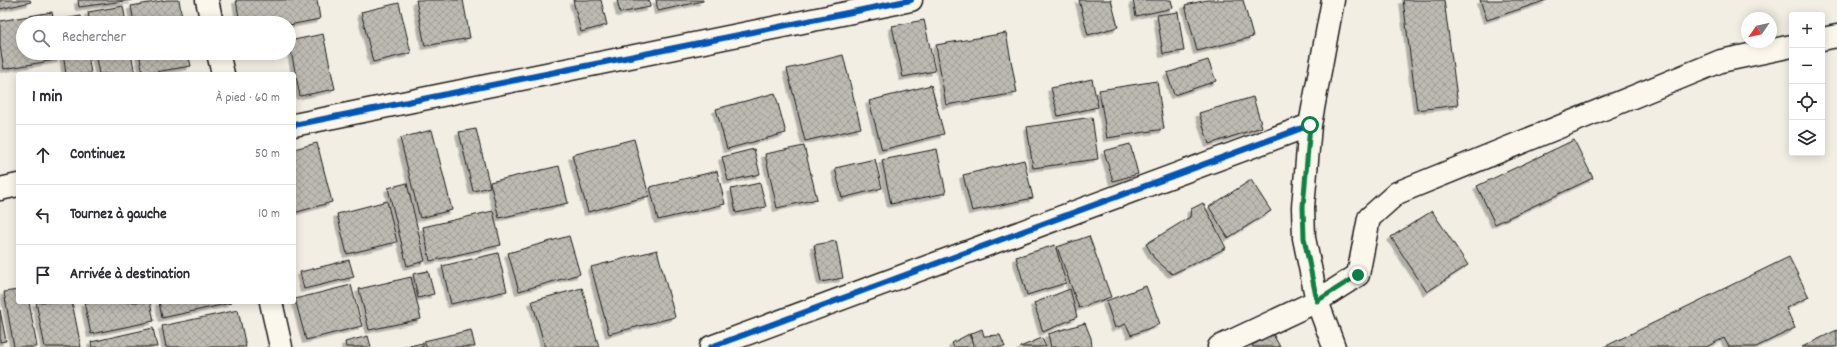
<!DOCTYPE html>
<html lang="fr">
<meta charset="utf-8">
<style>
:root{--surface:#fff;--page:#f7f7f7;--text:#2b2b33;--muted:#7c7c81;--line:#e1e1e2}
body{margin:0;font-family:Dekko,sans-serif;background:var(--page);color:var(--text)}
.controls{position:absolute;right:12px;top:12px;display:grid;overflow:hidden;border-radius:4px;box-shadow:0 2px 10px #0003}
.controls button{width:36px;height:36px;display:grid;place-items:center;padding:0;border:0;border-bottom:1px solid var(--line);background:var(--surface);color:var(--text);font:20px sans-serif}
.compass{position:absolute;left:1741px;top:12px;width:36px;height:36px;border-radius:50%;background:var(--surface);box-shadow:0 2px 10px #0003;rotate:236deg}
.stop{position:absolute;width:12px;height:12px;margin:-9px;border:3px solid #0b8043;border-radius:50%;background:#fff}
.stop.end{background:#0b8043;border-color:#fff;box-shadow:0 1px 4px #0008}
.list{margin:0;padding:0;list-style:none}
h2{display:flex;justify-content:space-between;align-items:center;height:52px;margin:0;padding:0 16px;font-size:17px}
h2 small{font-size:13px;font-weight:400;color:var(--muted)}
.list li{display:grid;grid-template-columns:26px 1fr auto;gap:12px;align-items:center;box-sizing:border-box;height:60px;padding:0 16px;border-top:1px solid var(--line)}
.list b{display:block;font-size:15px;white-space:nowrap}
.list em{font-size:13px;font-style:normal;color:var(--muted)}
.icon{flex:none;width:22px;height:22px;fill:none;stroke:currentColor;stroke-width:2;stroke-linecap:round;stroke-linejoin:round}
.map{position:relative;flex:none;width:1837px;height:347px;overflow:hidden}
.search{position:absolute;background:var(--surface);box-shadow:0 2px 10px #0003;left:16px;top:16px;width:280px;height:44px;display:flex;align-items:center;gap:10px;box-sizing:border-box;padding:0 14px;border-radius:22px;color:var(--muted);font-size:15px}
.panel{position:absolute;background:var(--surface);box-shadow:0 2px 10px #0003;left:16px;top:72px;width:280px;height:232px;border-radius:4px}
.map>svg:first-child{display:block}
</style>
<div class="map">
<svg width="1837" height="347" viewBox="0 0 1837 347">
<defs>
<pattern id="building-cross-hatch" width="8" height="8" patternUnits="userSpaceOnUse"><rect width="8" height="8" fill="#bdbab1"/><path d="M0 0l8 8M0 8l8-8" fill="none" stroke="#a29f98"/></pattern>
<filter id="shadow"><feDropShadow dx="-3.5" dy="3.5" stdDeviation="0" flood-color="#0004"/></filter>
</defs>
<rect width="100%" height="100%" fill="#f2eee4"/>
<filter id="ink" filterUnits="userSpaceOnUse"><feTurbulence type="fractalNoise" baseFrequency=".025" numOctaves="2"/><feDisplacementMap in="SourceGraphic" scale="8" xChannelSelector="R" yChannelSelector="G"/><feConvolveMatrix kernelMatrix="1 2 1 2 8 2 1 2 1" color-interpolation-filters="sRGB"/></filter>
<g filter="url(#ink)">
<path fill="url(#building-cross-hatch)" stroke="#1c1c1c" filter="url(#shadow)" d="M0 0H30L31 2 0 9Z
M78 0H133L79 7Z
M167 0H179L183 23H134L131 6Z
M236 0H317L320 19 289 25V23H240Z
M416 0H463L470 38 425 46Z
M573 0H601L607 25 581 32Z
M617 0H649L650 7 620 13Z
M656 0H703V1L658 11Z
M1079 0H1111L1118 27 1088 35Z
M1133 0H1171L1173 8 1136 16Z
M1207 0H1243L1253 37 1197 51 1185 5Z
M1403 0H1444L1458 105 1417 110Z
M1480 0H1547L1487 20Z
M399 3 411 53 373 62 361 12Z
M123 6 126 23H90L88 12Z
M52 12 54 23H23V53H60L61 59 4 69 0 46V21Z
M1178 12 1184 51 1163 54 1157 15Z
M81 16 83 23H58L57 20Z
M924 20 935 71 903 77 892 26Z
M1006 33 1017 93 946 105 936 45Z
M323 34 335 89 300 96 289 41Z
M63 53H88L91 74H66Z
M95 53H131L135 74H99Z
M139 53H188L191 66 143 74Z
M843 55 861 128 805 141 787 69Z
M1208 60 1216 81 1174 95 1167 73Z
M1092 79 1098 107 1058 116 1051 88Z
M1157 81 1164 129 1107 138 1099 90Z
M931 85 944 134 882 150 869 101Z
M775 93 786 133 727 149 716 109Z
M1253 97 1262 127 1209 144 1199 113Z
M1092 117 1098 159 1033 168 1027 127Z
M476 129 490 187 473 191 459 132Z
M432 130 452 210 420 218 400 138Z
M634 139 649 196 588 212 572 155Z
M1574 140 1593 178 1495 224 1477 186Z
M317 143 332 202 294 213V149Z
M1130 144 1138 174 1113 181 1104 151Z
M804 146 817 199 777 208 765 154Z
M754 149 760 174 728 181 722 157Z
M937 149 946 193 891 204 882 160Z
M875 159 882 188 842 198 835 168Z
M1024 160 1033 198 972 211 963 175Z
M559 166 568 203 499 218 490 182Z
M717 171 725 204 658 220 650 187Z
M1251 180 1271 211 1228 238 1209 207Z
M407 183 425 261 407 266 388 188Z
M760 183 766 207 736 213 731 189Z
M387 201 397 242 347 254 337 214Z
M1203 203 1226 248 1172 274 1154 258 1146 244 1190 217 1191 209Z
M493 211 501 245 430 261 423 227Z
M1432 211 1468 265 1427 292 1391 237Z
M569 236 580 274 519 291 508 253Z
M1089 236 1111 297 1079 308 1057 247Z
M836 241 843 278 821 282 814 245Z
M1055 245 1066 283 1027 295 1016 257Z
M657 250 675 317 609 334 591 267Z
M498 253 507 291 451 304 442 266Z
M1789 257 1809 297 1786 308 1795 328 1756 347H1729L1724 338 1706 347H1604Z
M349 260 354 277 304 289 300 272Z
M428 271 434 294 418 298 413 274Z
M411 277 421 319 369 330 359 289Z
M351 285 362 326 306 340 295 299Z
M1146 286 1160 324 1131 335 1126 324 1115 328 1106 301Z
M582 288 599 347H545L532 301Z
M1070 289 1077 317 1043 332 1034 303Z
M18 290V302H29L37 347H14L4 292Z
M36 302H72L81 347H45Z
M84 302H150L154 321 91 334Z
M159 302H230L231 303 162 318Z
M0 310 6 341 0 342Z
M238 310 246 347H166L162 326Z
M1085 323 1091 338 1092 347H1051L1048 334Z
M153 328 157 347H92L91 342Z
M982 329 984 336 1000 335 1005 347H975L970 334Z
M471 330 475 347H426L424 341Z
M1837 330V347H1802Z
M969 334 974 347H954L952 343Z
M1273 334 1280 347H1253L1252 345Z
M368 336 371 347H346L345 342Z
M1042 338 1046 347H1020Z
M423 343V347H404Z"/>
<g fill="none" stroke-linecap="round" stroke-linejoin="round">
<defs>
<path id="minor" d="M207 0 212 23
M1333 0 1310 125 1303 207 1304 238 1317 301 1334 347
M1822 39 1837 36
M218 53 223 74
M294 125 911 0
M0 189 18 185
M271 302 281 347
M711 347 1310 125
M1219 347 1317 301 1358 275 1369 218 1397 193 1721 61 1792 46"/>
</defs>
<use href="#minor" stroke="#1c1c1c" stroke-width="25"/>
<use href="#minor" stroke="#fbf7ec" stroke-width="22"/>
<defs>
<path id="cycleway" d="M294 125 911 0
M711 347 1310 125"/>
</defs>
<use href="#cycleway" stroke="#fbf7ec" stroke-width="8"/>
<use href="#cycleway" stroke="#0057b8" stroke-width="6"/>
</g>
</g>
<g fill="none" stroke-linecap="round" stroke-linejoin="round" filter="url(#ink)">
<path stroke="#0b8043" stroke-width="5" d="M1310 125 1303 207 1304 238 1317 301 1358 275"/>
</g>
</svg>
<div class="controls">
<button>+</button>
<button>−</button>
<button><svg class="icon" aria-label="locate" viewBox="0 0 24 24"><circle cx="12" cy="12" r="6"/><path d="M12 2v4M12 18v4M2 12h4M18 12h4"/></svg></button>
<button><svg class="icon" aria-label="layers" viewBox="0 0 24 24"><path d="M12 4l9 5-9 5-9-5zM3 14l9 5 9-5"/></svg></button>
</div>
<svg class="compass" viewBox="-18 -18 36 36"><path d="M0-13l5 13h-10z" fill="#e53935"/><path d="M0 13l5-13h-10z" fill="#7c7c81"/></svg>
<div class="stop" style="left:1310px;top:125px"></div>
<div class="stop end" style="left:1358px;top:275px"></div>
<div class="search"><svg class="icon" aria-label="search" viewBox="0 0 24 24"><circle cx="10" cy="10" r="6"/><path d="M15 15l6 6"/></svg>Rechercher</div>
<section class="panel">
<h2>1 min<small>À pied · 60 m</small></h2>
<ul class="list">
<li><svg class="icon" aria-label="ahead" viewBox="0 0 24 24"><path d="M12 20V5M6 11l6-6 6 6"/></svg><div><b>Continuez</b></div><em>50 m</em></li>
<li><svg class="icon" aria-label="left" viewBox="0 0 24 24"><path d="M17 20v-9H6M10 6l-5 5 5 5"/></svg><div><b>Tournez à gauche</b></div><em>10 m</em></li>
<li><svg class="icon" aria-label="arrive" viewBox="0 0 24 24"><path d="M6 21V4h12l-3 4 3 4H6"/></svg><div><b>Arrivée à destination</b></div></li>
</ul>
</section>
</div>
